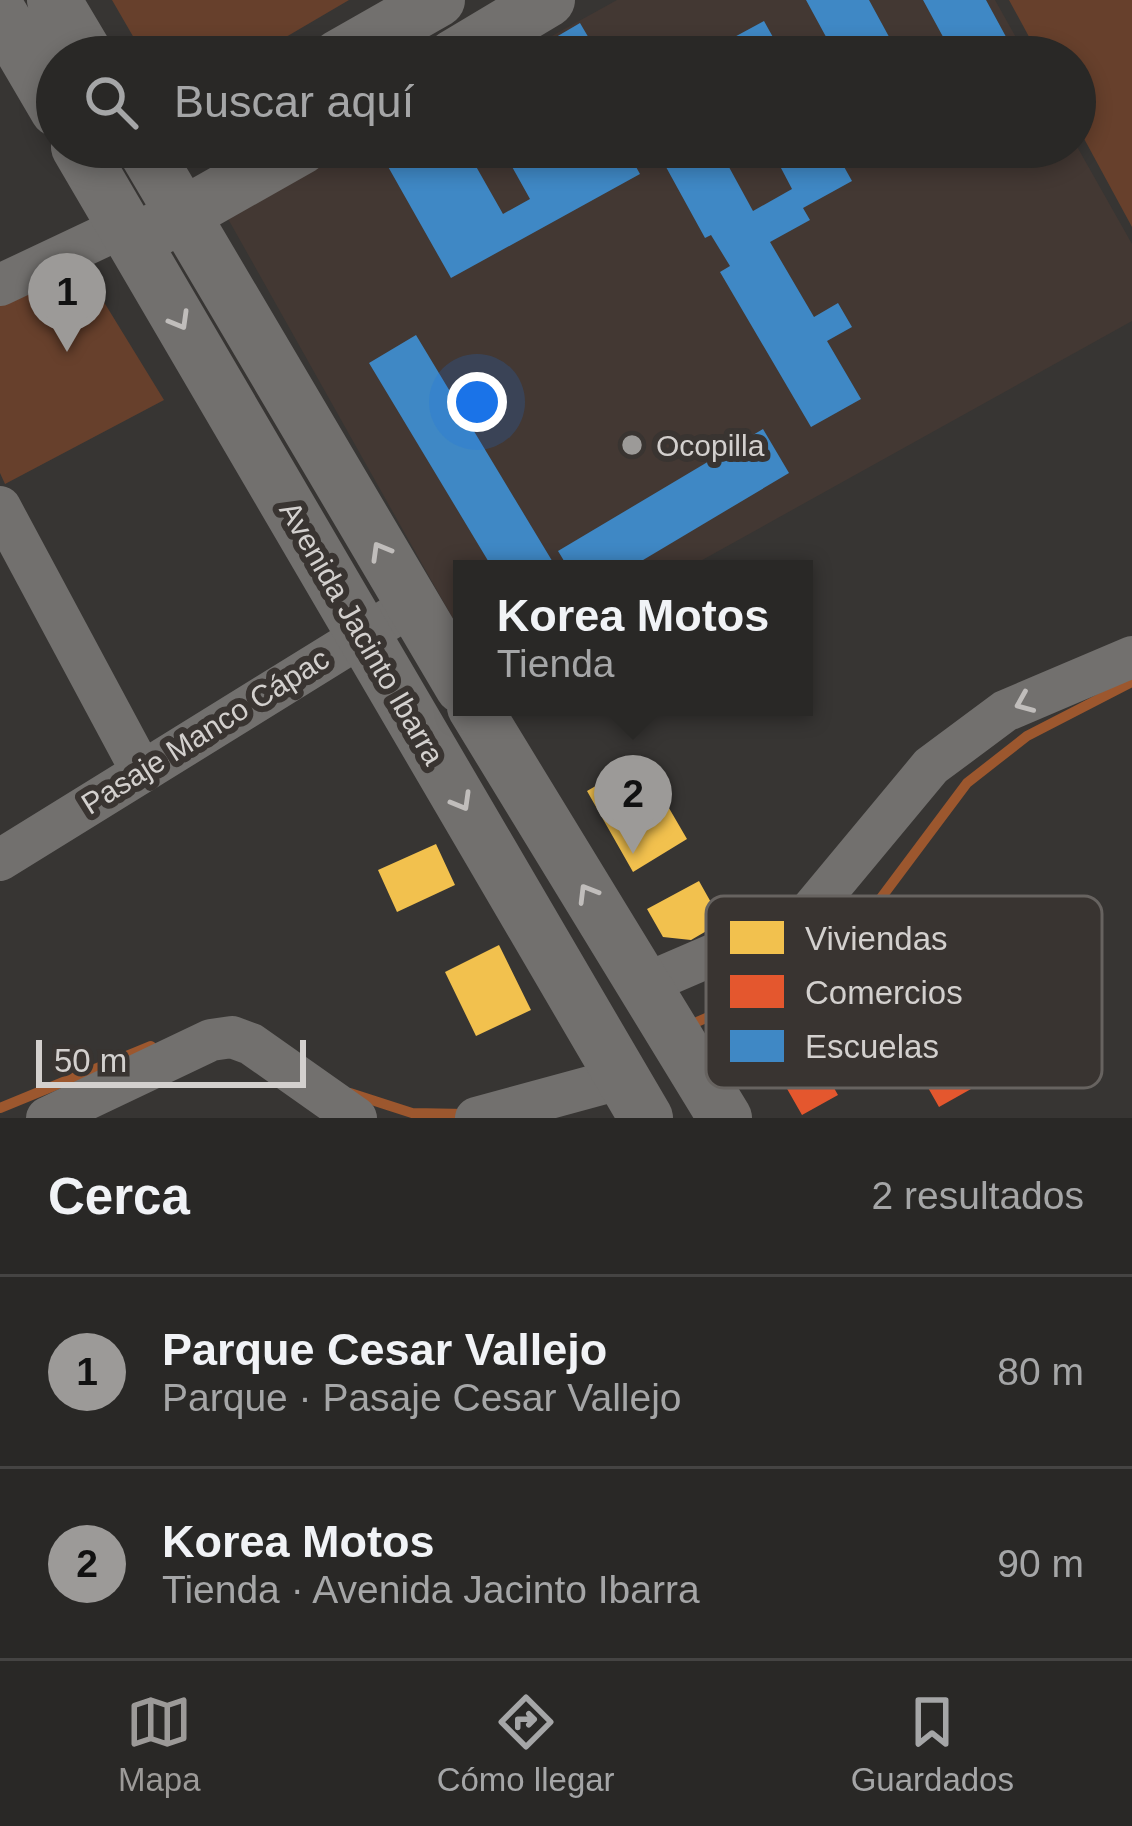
<!DOCTYPE html>
<html lang="es">
<meta charset="utf-8">
<style>
:root{--surface:#292826;--page:#353432;--text:#f1f3f6;--muted:#a5a6a7;--line:#454443;--accent:#9c9a98}
body{margin:0;font-family:Helvetica,sans-serif;background:var(--page);color:var(--text)}
.scale{position:absolute;left:36px;bottom:30px;width:270px;box-sizing:border-box;padding-left:12px;border:6px solid #d3d0ce;border-top:0;font-size:33px;line-height:42px;white-space:nowrap;color:#d3d0ce;-webkit-text-stroke:9px #393431;paint-order:stroke}
.you{position:absolute;left:477px;top:402px;width:42px;height:42px;margin:-30px;border:9px solid #fff;border-radius:50%;background:#1a73e8;box-shadow:0 0 0 18px #1a73e833}
.badge{display:grid;place-items:center;width:78px;height:78px;border-radius:50%;background:var(--accent);color:#111;font-size:39px;font-weight:700}
.pin{position:absolute;translate:-50% -99px;filter:drop-shadow(0 3px 6px #0008)}
.pin::after{content:'';position:absolute;top:63px;width:42px;height:36px;background:inherit;clip-path:polygon(0 0,100% 0,50% 100%)}
.popup{position:absolute;left:453px;top:560px;width:360px;height:156px;box-sizing:border-box;display:grid;place-content:center;border-radius:0px;background:var(--surface);filter:drop-shadow(0 3px 9px #0005);font-size:39px;white-space:nowrap;color:var(--muted)}
.popup b{font-size:45px;color:var(--text)}
.popup::after{content:'';position:absolute;left:50%;top:100%;margin-left:-24px;border:24px solid transparent;border-top-color:var(--surface)}
.list{margin:0;padding:0;list-style:none}
h2{display:flex;justify-content:space-between;align-items:center;height:156px;margin:0;padding:0 48px;font-size:51px}
h2 small{font-size:39px;font-weight:400;color:var(--muted)}
.list li{display:grid;grid-template-columns:78px 1fr auto;gap:36px;align-items:center;box-sizing:border-box;height:192px;padding:0 48px;border-top:3px solid var(--line)}
.list b{display:block;font-size:45px;white-space:nowrap}
.list p{margin:0;font-size:39px;white-space:nowrap;color:var(--muted)}
.list em{font-size:39px;font-style:normal;color:var(--muted)}
.icon{flex:none;width:66px;height:66px;fill:none;stroke:currentColor;stroke-width:2;stroke-linecap:round;stroke-linejoin:round}
.map{position:relative;flex:none;width:1132px;height:1118px;overflow:hidden}
.search{position:absolute;background:var(--surface);box-shadow:0 6px 18px #0003;left:36px;right:36px;top:36px;height:132px;display:flex;align-items:center;gap:30px;box-sizing:border-box;padding:0 42px;border-radius:66px;color:var(--muted);font-size:45px}
.sheet{height:540px;background:var(--surface)}
nav{display:flex;justify-content:space-around;align-items:center;box-sizing:border-box;height:168px;border-top:3px solid var(--line);background:var(--surface);font-size:33px;color:var(--muted)}
nav a{display:grid;justify-items:center;gap:6px}
nav .on{color:var(--accent)}
.map>svg:first-child{display:block}
</style>
<div class="map">
<svg width="1132" height="1118" viewBox="0 0 1132 1118">
<rect width="100%" height="100%" fill="#373533"/>
<path fill="#433833" d="M617 0H995L1027 57H514Z
M1075 143 1132 244V321L686 569H462V635L227 217 352 147H1075Z"/>
<path fill="#67402c" d="M112 0H349L252 57H145Z
M1009 0H1132V227L1075 122V57H1040Z
M80 263 164 400 5 484 0 473V303Z"/>
<path fill="#f2c14e" d="M641 760 687 839 633 872 587 791Z
M436 844 455 885 397 912 378 870Z
M699 881 722 922 691 940 663 937 647 909Z
M499 945 531 1010 476 1036 445 972Z"/>
<path fill="#e4572e" d="M857 1015 886 1066 848 1088 819 1037Z
M978 1026 1003 1071 939 1107 914 1063Z
M810 1046 838 1095 802 1115 774 1066Z"/>
<path fill="#3f88c5" d="M806 0H869L900 57H837Z
M923 0H986L1017 57H954Z
M764 21 784 57H721L716 47Z
M580 23 600 57H522Z
M399 147H465L503 214 530 199 501 147H537L541 154 555 147H625L640 174 451 278 382 156Z
M655 147H718L753 211 792 189 770 147H833L852 181 803 208 810 220 770 242 814 317 838 303 852 327 827 341 861 399 811 427 720 272 730 266 711 235 705 238Z
M416 335 554 564 545 569H493L369 363Z
M763 429 789 473 628 569H569L558 551Z"/>
<g fill="none" stroke-linecap="round" stroke-linejoin="round">
<path stroke="#9c572e" stroke-width="10" d="M690 1025 810 973 875 906 967 783 1027 736 1132 682
M350 1093 412 1113 466 1114
M0 1108 151 1046"/>
<path stroke="#72706e" stroke-width="42" d="M0 285 125 226
M0 507 141 770
M0 860 412 605
M643 985 808 914 931 766 1005 711 1132 657
M47 1118 211 1040 232 1037 251 1044 356 1118
M476 1118 623 1078"/>
<path stroke="#72706e" stroke-width="54" d="M54 0 88 57
M0 13 57 110
M338 57 438 0
M453 57 548 0
M78 147 646 1118
M143 147 462 687
M152 232 302 147
M474 707 725 1118"/>
</g>
<defs><path id="oneway-chevron" d="M-2-3.5L2.5 0L-2 3.5" fill="none" stroke-width="1.6" stroke-linecap="round" stroke-linejoin="round" transform="scale(3)"/></defs>
<g stroke="#c0bdbb">
<use href="#oneway-chevron" transform="translate(180 321) rotate(60)"/>
<use href="#oneway-chevron" transform="translate(380 551) rotate(-120)"/>
<use href="#oneway-chevron" transform="translate(1024 703) rotate(157)"/>
<use href="#oneway-chevron" transform="translate(462 802) rotate(60)"/>
<use href="#oneway-chevron" transform="translate(587 893) rotate(-121)"/>
</g>
<circle fill="#9c9a98" stroke="#393431" stroke-width="4.5" cx="632" cy="445" r="12"/>
<g text-anchor="middle" dominant-baseline="central" stroke-width="12" stroke-linejoin="round" paint-order="stroke">
<g font-size="30" fill="#d3d0ce" stroke="#393431" text-anchor="start">
<text x="656" y="445">Ocopilla</text>
</g>
<g font-size="30" fill="#d3d0ce" stroke="#393431">
<text transform="translate(362 633) rotate(60)">Avenida Jacinto Ibarra</text>
<text transform="translate(205 731) rotate(-32)">Pasaje Manco Cápac</text>
</g>
</g>
<rect x="706" y="896" width="396" height="192" rx="18" fill="#393431" stroke="#676360" stroke-width="3"/>
<rect x="730" y="921" width="54" height="33" fill="#f2c14e"/>
<rect x="730" y="975" width="54" height="33" fill="#e4572e"/>
<rect x="730" y="1030" width="54" height="32" fill="#3f88c5"/>
<g font-size="33" fill="#d3d0ce">
<text x="805" y="950">Viviendas</text>
<text x="805" y="1004">Comercios</text>
<text x="805" y="1058">Escuelas</text>
</g>
</svg>
<div class="scale">50 m</div>
<div class="you"></div>
<div class="pin badge" style="left:67px;top:352px">1</div>
<div class="pin badge" style="left:633px;top:854px">2</div>
<div class="popup"><b>Korea Motos</b>Tienda</div>
<div class="search"><svg class="icon" aria-label="search" viewBox="0 0 24 24"><circle cx="10" cy="10" r="6"/><path d="M15 15l6 6"/></svg>Buscar aquí</div>
</div>
<section class="sheet">
<h2>Cerca<small>2 resultados</small></h2>
<ul class="list">
<li><span class="badge">1</span><div><b>Parque Cesar Vallejo</b><p>Parque · Pasaje Cesar Vallejo</p></div><em>80 m</em></li>
<li><span class="badge">2</span><div><b>Korea Motos</b><p>Tienda · Avenida Jacinto Ibarra</p></div><em>90 m</em></li>
</ul>
</section>
<nav>
<a class="on"><svg class="icon" aria-label="map" viewBox="0 0 24 24"><path d="M3 6l6-2 6 2 6-2v14l-6 2-6-2-6 2zM9 4v14M15 6v14"/></svg>Mapa</a>
<a><svg class="icon" aria-label="directions" viewBox="0 0 24 24"><path d="M12 3l9 9-9 9-9-9zM9 14v-3h6M13 9l2 2-2 2"/></svg>Cómo llegar</a>
<a><svg class="icon" aria-label="saved" viewBox="0 0 24 24"><path d="M7 4h10v16l-5-4-5 4z"/></svg>Guardados</a>
</nav>
